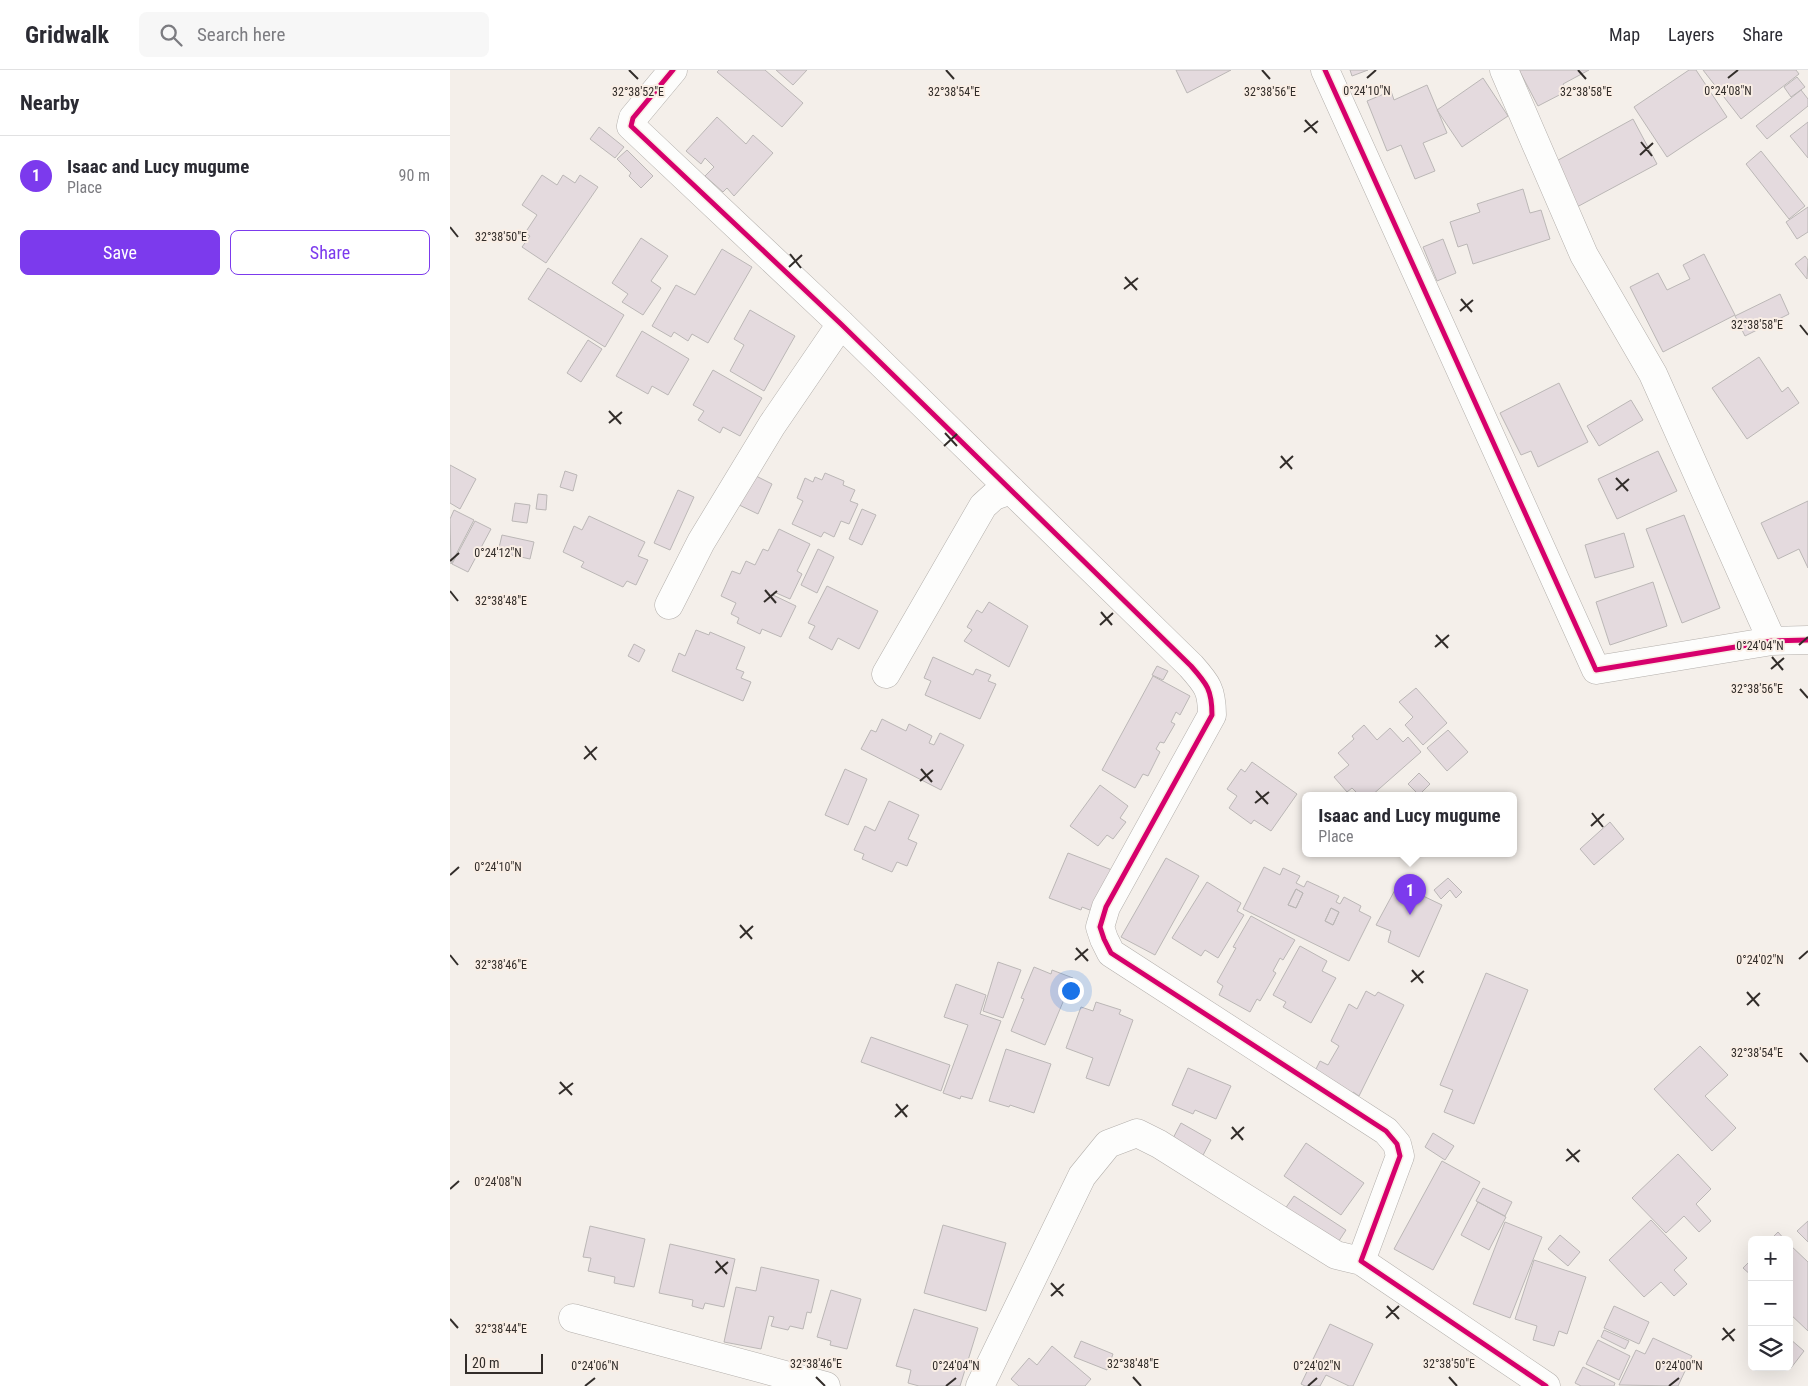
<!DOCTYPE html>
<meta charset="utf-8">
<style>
:root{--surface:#fff;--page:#f7f7f7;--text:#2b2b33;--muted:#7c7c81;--line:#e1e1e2;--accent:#7c3aed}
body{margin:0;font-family:"Roboto Condensed",sans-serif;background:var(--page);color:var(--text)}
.controls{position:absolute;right:15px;bottom:15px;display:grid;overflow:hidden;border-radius:8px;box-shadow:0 5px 20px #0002}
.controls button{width:45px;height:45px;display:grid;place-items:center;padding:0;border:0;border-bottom:1px solid var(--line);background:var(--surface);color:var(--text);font:25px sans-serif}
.scale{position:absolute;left:15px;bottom:12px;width:78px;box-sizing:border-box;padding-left:5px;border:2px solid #322d2a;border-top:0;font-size:14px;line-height:18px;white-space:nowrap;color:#322d2a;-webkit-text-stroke:4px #f9eee5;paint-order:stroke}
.you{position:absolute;left:620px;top:920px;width:18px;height:18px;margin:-12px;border:4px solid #fff;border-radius:50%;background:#1a73e8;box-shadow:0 0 0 8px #1a73e833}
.badge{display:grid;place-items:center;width:32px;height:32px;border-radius:50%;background:var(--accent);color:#fff;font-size:16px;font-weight:700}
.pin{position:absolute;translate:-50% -41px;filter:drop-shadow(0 1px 2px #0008)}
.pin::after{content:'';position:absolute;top:26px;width:18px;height:15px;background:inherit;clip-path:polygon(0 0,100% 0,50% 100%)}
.popup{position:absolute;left:852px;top:722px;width:215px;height:65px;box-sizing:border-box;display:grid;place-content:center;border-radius:8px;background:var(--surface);filter:drop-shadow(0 1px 4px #0005);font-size:16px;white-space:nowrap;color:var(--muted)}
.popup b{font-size:19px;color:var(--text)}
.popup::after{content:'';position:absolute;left:50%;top:100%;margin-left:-10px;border:10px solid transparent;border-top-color:var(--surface)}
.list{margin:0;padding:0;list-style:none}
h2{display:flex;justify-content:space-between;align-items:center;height:65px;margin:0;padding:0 20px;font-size:21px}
h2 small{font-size:16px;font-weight:400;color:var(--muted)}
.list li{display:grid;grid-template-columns:32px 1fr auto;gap:15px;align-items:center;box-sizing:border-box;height:80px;padding:0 20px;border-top:1px solid var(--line)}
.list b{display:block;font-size:19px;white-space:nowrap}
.list p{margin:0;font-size:16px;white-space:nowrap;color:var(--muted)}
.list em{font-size:16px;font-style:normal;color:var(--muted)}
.actions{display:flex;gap:10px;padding:15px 20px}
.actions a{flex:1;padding:11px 0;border:1px solid var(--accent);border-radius:8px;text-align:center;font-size:18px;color:var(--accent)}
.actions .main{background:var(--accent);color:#fff}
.icon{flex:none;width:28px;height:28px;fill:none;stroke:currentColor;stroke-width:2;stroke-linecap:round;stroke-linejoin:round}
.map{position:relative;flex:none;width:1358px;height:1316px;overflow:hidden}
header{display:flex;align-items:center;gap:30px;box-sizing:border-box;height:70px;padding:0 25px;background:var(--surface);border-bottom:1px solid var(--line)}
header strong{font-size:24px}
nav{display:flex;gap:28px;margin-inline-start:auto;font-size:18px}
.search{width:350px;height:45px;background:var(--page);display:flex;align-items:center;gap:12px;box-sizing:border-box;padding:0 18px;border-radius:8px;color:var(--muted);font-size:19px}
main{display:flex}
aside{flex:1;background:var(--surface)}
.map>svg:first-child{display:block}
</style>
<header>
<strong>Gridwalk</strong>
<div class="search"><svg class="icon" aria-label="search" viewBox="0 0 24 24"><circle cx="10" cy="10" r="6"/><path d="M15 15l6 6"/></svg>Search here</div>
<nav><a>Map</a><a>Layers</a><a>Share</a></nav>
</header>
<main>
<aside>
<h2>Nearby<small></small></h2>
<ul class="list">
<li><span class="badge">1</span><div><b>Isaac and Lucy mugume</b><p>Place</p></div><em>90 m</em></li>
</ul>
<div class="actions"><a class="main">Save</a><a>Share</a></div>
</aside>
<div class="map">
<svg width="1358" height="1316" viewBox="0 0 1358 1316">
<rect width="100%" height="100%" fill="#f4efea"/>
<path fill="#e4dade" stroke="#bbb7b6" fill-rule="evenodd" d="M269 0H315L353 33 332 57 267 2Z
M326 0H357L343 15Z
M726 0H781L737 23Z
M900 0H918L902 6Z
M1069 0H1139L1113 14 1117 21 1088 36Z
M1239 0H1246L1277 47 1217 87 1184 37Z
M1253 0H1346L1349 4 1291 49Z
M1347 7 1355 17 1341 27 1334 17Z
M1033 8 1058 46 1012 77 987 40Z
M977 15 997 63 973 73 985 101 965 109 951 75 937 81 917 31 941 21 944 30Z
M1351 20 1358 29V36L1317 69 1306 56Z
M267 47 296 74 303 65 323 83 284 126 277 118 273 122 255 106 264 97 255 88 251 94 236 81Z
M1183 49 1207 94 1125 138 1101 94Z
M1358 52V88L1340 66Z
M149 57 174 77 165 88 140 69Z
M177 80 203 106 191 118 179 106 181 103 167 89Z
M1311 81 1355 136 1339 149 1296 94Z
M92 105 107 115 113 105 125 113 130 105 148 117 96 193 72 177 80 166 75 163 87 145 72 135Z
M1073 119 1080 143 1091 140 1100 169 1023 194 1017 174 1008 177 1000 152 1030 142 1027 134Z
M1358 137V162L1347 169 1336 152Z
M191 168 218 186 201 211 211 218 193 245 172 232 178 224 162 213Z
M993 169 1006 203 987 211 973 177Z
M272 179 302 197 258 273 242 264 238 271 224 262 221 267 202 256 226 215 245 225Z
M1254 184 1285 245 1213 282 1180 217 1208 203 1217 220 1240 209 1233 195Z
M1355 186 1358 190 1357 209 1345 194Z
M98 198 174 245 155 277 78 229Z
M1330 224 1339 244 1295 266 1285 246Z
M300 240 345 266 314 321 280 301 294 275 284 269Z
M192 261 239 289 218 325 202 316 198 324 166 306Z
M138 270 152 279 131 312 117 303Z
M1309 287 1332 322 1338 317 1349 333 1297 369 1262 318Z
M263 300 312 328 290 366 273 357 270 363 248 350 254 341 243 335Z
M1109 313 1138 372 1088 397 1081 381 1071 385 1050 343Z
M1181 330 1193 350 1149 376 1137 356Z
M1208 381 1227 421 1167 449 1148 409Z
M0 395 26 409 10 439 0 433Z
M115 401 127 405 123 421 110 417Z
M300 403 322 414 308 444 285 433Z
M375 403 394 411 393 415 405 420 400 431 408 434 399 454 391 451 384 467 374 462 371 467 342 454 353 431 347 428 355 408 363 412 365 407 372 410Z
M228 420 244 427 220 480 204 473Z
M88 424 97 425 96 440 86 439Z
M1358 431V498L1349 479 1328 489 1311 453Z
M65 433 80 435 77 453 62 451Z
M412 439 426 445 412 475 399 469Z
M4 440 24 450 1 494 0 449Z
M1234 445 1270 538 1232 553 1196 459Z
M139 446 195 472 188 486 198 490 186 515 177 511 173 517 131 497 134 492 113 482 124 456 132 460Z
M25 451 41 459 18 502 2 494Z
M329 459 360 474 347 501 352 504 340 529 324 522 323 525 346 536 331 567 312 559 310 564 287 553 289 548 281 544 286 533 271 526 282 501 290 504 296 491 305 495 313 479 318 481Z
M1174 463 1184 497 1145 508 1135 475Z
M52 465 84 472 80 489 48 482Z
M368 479 384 487 367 523 351 515Z
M1203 512 1217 556 1160 575 1146 532Z
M377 516 428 541 409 579 388 568 382 580 359 568 365 556 358 553Z
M539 532 578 556 559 597 514 571 522 560 517 557 527 540 532 543Z
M246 560 259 565 260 562 295 577 286 599 294 602 291 608 301 612 293 631 222 601 229 583 235 586Z
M184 574 195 580 189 592 178 586Z
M483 587 523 605 526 599 541 605 538 611 546 614 530 649 475 625 481 611 474 608Z
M707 596 718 601 713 610 702 605Z
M703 606 740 626 730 645 726 642 721 652 725 654 714 673 710 672 706 679 710 682 698 706 693 704 685 718 652 700Z
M966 618 997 653 973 675 955 655 963 647 949 632Z
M432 649 456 661 459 654 482 666 479 673 484 675 490 663 514 675 491 720 411 679 421 660 426 662Z
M914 655 927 670 940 658 953 672 958 667 971 682 921 726H910L902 718 897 722 884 707 899 695 888 683 904 669 902 666Z
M998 660 1018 682 997 701 977 678Z
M802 692 847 724 821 761 804 750 801 754 779 738 787 726 777 719 791 699 795 702Z
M395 699 417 709 398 755 375 745Z
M969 703 980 714 969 725 958 714Z
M650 715 678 736 670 748 676 752 663 769 657 765 648 776 620 756Z
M439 731 469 745 458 769 467 773 457 796 447 792 442 802 412 789 414 784 404 780 415 756 425 761Z
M1160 752 1174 769 1144 795 1130 779Z
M618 783 662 800 645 842 632 837 631 840 599 828Z
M716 788 749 806 705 885 671 867Z
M814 797 830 805 833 798 850 806 846 813 854 817 857 811 889 826 886 832 890 834 894 827 911 836 909 841 921 847 899 891 793 839ZM846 819 853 823 846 838 838 835ZM881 838 889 842 883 855 875 851Z
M998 808 1012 822 1006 828 1000 820 991 829 984 820Z
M757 812 791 833 787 841 794 845 768 888 755 880 751 886 722 868Z
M946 818 970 828 971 825 992 835 969 887 938 872 941 861 926 855Z
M846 819 853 823 846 838 838 835Z
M881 838 889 842 883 855 875 851Z
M801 846 845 870 833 890 830 888 823 901 826 903 810 931 807 929 800 942 769 925 773 916 767 912 786 878 783 877Z
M850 876 877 891 872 901 886 908 861 953 833 937 836 932 823 925Z
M548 892 571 900 553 948 533 941Z
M584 897 601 904 602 900 623 908 595 975 561 961 574 929 571 928Z
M1036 903 1078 920 1024 1054 994 1042 1003 1020 990 1015Z
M506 914 536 925 530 944 551 951 522 1029 511 1026 510 1029 493 1023 518 955 494 947Z
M916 921 925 926 928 922 954 935 909 1026 903 1022 900 1028 861 1009 870 991 878 995 889 976 881 971 899 934 907 939Z
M646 932 671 940 669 944 683 950 659 1016 636 1008 643 988 616 978 631 937 643 941Z
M421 967 500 995 491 1021 411 992Z
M1250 976 1278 1005 1255 1026 1286 1058 1262 1081 1204 1019Z
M556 979 601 994 584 1043 560 1035 559 1037 539 1031Z
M738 998 781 1016 766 1049 745 1040 743 1044 722 1035Z
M731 1053 761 1070 751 1089 721 1072Z
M983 1063 1004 1076 995 1090 975 1077Z
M856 1073 914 1113 891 1145 834 1106Z
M1228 1084 1261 1119 1246 1134 1261 1151 1249 1162 1234 1146 1216 1163 1182 1128Z
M992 1091 1030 1112 983 1200 944 1179Z
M1033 1118 1062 1132 1055 1146 1026 1131Z
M844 1126 896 1160 883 1180 830 1146Z
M1028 1132 1056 1147 1039 1180 1011 1165Z
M1201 1150 1237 1188 1224 1200 1237 1214 1224 1226 1211 1212 1194 1227 1159 1190Z
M1358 1151V1172L1347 1161Z
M1055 1152 1092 1167 1060 1248 1023 1234Z
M493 1155 556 1173 536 1241 474 1223Z
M140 1156 195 1169 184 1217 164 1213 165 1207 138 1201 141 1188 133 1187Z
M1328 1162 1335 1170H1320Z
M1110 1165 1130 1182 1118 1196 1098 1179Z
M220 1174 285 1189 274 1237 255 1233 253 1239 242 1236 243 1230 209 1223Z
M1339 1174 1358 1192V1261L1339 1243Z
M1302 1189V1206L1293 1198Z
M1084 1190 1136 1207 1117 1264 1109 1261 1104 1276 1083 1270 1087 1256 1065 1249Z
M311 1197 369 1210 361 1243 357 1242 353 1259 340 1256 338 1260 321 1256 324 1247 319 1246 311 1279 274 1272 286 1217 306 1221Z
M381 1220 411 1229 397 1279 380 1275 381 1271 367 1267Z
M1164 1236 1199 1252 1189 1274 1154 1258Z
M464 1239 528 1258 510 1316H469L458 1313 461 1300 446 1296Z
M880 1254 923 1274 903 1316H899L876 1305 870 1316H855L851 1314Z
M1154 1260 1179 1271 1175 1279 1151 1267Z
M1203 1268 1242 1286 1228 1316 1169 1315 1186 1280 1195 1284Z
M1340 1269 1354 1281 1341 1298 1339 1297Z
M1148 1270 1180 1286 1169 1310 1136 1294Z
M631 1271 663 1284 657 1300 624 1287Z
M602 1276 641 1309 635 1316H569L561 1309 579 1288 587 1295Z
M1133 1297 1165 1313 1164 1316H1131L1125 1313Z"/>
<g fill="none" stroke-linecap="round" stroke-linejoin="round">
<defs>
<path id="minor" d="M223 0 183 48 181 56 391 254 741 596C757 614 762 620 762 645L656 837 650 857 654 869 661 883 936 1061 947 1074 950 1086 911 1191 1096 1316
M875 0 1146 600 1322 571 1358 570
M1054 0 1134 185 1203 304 1322 571
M219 535 251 472 322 355 391 254
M436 604 533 436 544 426 561 420
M123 1248 376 1316
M530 1316 632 1106 658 1074 687 1063 709 1074 886 1185 911 1191"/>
</defs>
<use href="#minor" stroke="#b3afab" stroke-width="29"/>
<use href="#minor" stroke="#fdfdfc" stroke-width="28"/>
<defs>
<path id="cycleway" d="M223 0 183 48 181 56 391 254 741 596C757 614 762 620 762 645L656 837 650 857 654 869 661 883 936 1061 947 1074 950 1086 911 1191 1096 1316
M875 0 1146 600 1322 571 1358 570"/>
</defs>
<use href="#cycleway" stroke="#f9eee5" stroke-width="8"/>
<use href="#cycleway" stroke="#d6006c" stroke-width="5"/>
</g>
<path fill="none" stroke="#322d2a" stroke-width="2" d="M179 0 188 9M496 0 504 9M812 0 820 9M1128 0 1136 9M917 8 926 0M1278 8 1288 0M855 50 867 63M854 62 868 51M1191 72 1202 86M1190 85 1203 73M0 157 8 167M340 184 351 198M339 197 352 185M675 207 687 220M674 219 688 208M1011 229 1022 242M1010 241 1023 230M1350 255 1358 265M159 341 171 354M159 353 172 342M495 363 507 376M494 376 507 364M831 386 842 399M830 398 843 386M1166 408 1178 421M1166 420 1179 409M0 491 9 483M315 520 326 533M0 521 8 531M314 532 327 521M651 542 662 555M650 555 663 543M986 565 998 578M1349 575 1358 567M985 577 999 565M1322 587 1333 600M1321 599 1334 588M1350 619 1358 628M135 676 146 690M134 689 147 677M471 699 482 712M470 711 483 700M806 721 818 734M805 733 819 722M1142 743 1153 757M1141 756 1154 744M0 805 9 797M290 855 302 869M290 868 303 856M626 878 638 891M0 885 8 895M1349 889 1358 881M625 890 638 879M962 900 973 913M961 912 974 901M1297 922 1309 936M1297 935 1310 923M1350 983 1358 992M110 1012 122 1025M109 1024 123 1013M446 1034 457 1047M445 1047 458 1035M782 1057 793 1070M781 1069 794 1057M1117 1079 1129 1092M1116 1091 1130 1080M0 1119 9 1111M266 1191 277 1204M265 1203 278 1192M601 1213 613 1226M601 1226 614 1214M937 1236 949 1249M936 1248 949 1236M0 1249 8 1258M1273 1258 1284 1271M1272 1270 1285 1259M366 1307 375 1316M683 1307 691 1316M999 1307 1007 1316M135 1316 145 1308M496 1316 506 1308M858 1316 867 1308M1219 1316 1229 1308"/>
<g font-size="12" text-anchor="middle" fill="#322d2a" stroke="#f9eee5" stroke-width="4" stroke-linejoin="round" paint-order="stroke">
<text x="917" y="25">0°24'10"N</text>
<text x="1278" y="25">0°24'08"N</text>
<text x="188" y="26">32°38'52"E</text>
<text x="504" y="26">32°38'54"E</text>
<text x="820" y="26">32°38'56"E</text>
<text x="1136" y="26">32°38'58"E</text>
<text x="51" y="171">32°38'50"E</text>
<text x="1307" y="259">32°38'58"E</text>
<text x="48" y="487">0°24'12"N</text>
<text x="51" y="535">32°38'48"E</text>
<text x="1310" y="580">0°24'04"N</text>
<text x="1307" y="623">32°38'56"E</text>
<text x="48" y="801">0°24'10"N</text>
<text x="1310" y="894">0°24'02"N</text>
<text x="51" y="899">32°38'46"E</text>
<text x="1307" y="987">32°38'54"E</text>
<text x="48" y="1116">0°24'08"N</text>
<text x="51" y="1263">32°38'44"E</text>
<text x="366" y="1298">32°38'46"E</text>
<text x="683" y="1298">32°38'48"E</text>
<text x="999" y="1298">32°38'50"E</text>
<text x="145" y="1300">0°24'06"N</text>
<text x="506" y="1300">0°24'04"N</text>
<text x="867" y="1300">0°24'02"N</text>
<text x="1229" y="1300">0°24'00"N</text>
</g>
</svg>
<div class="controls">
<button>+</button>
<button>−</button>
<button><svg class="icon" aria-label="layers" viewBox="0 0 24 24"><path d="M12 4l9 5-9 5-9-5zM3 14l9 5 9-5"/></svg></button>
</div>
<div class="scale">20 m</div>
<div class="you"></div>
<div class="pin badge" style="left:960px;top:845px">1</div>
<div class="popup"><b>Isaac and Lucy mugume</b>Place</div>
</div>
</main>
